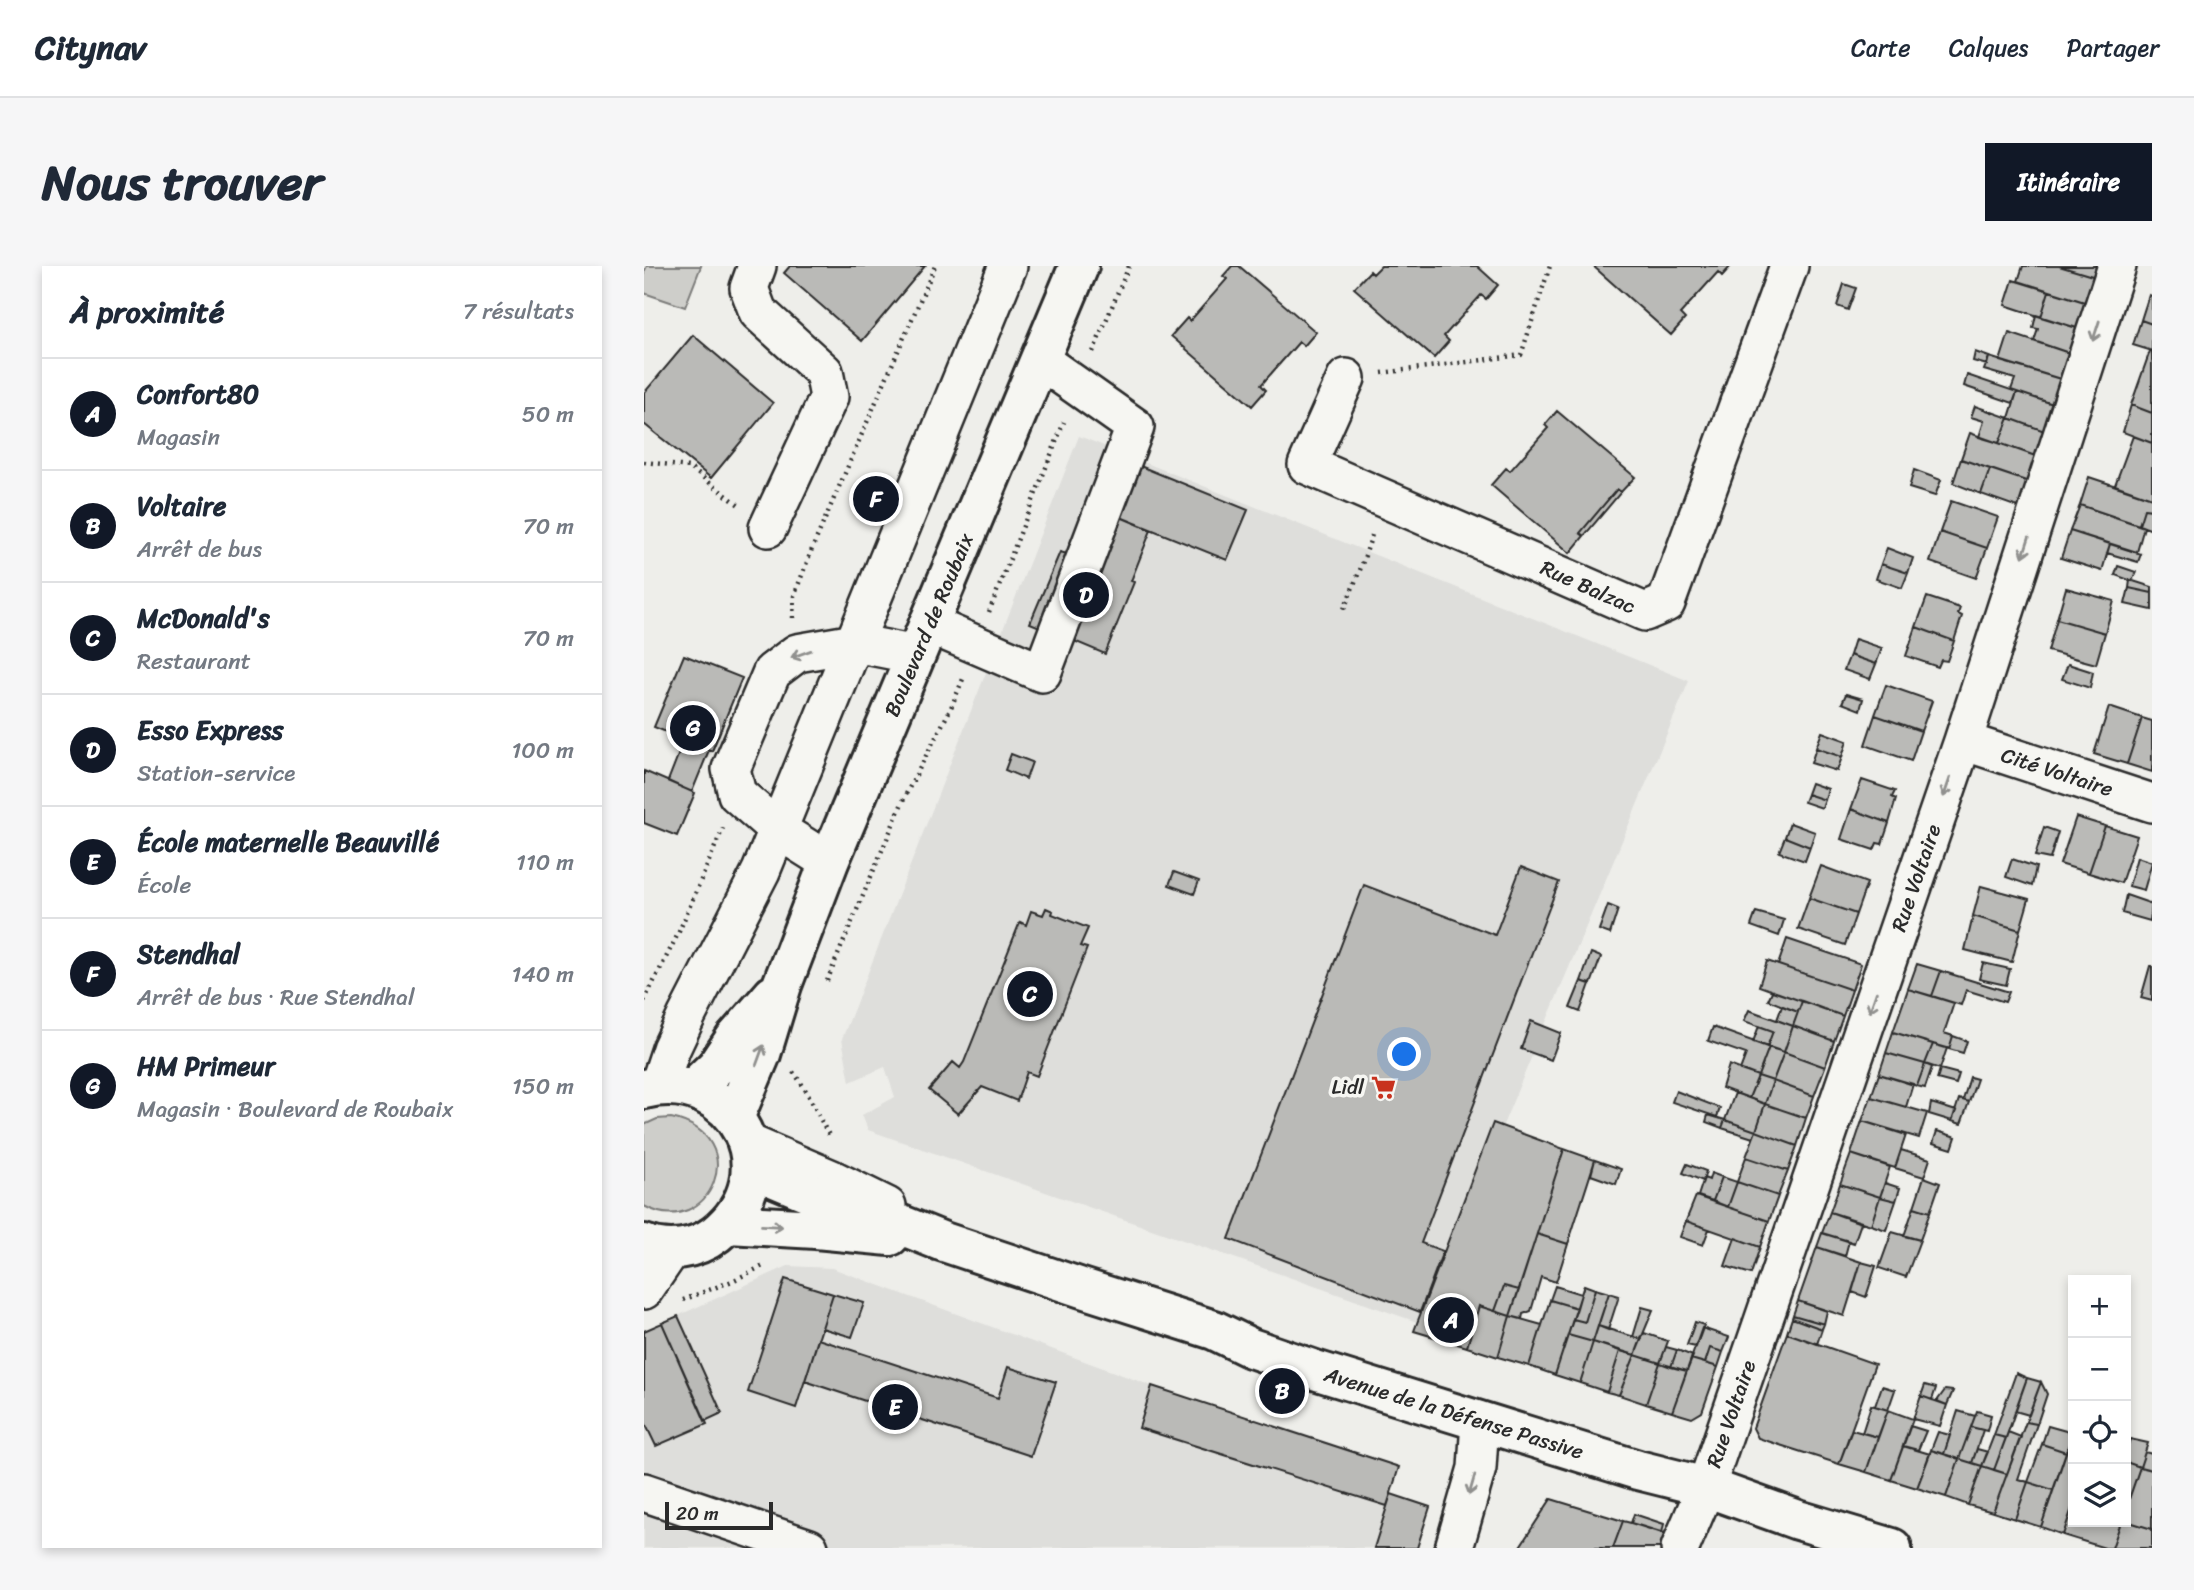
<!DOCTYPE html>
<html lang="fr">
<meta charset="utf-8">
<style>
:root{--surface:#fff;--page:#f6f6f7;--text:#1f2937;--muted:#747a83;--line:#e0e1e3;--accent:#111827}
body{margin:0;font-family:Sriracha,sans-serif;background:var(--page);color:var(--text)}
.controls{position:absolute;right:21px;bottom:21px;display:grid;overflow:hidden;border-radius:0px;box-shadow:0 4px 10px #0003}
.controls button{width:63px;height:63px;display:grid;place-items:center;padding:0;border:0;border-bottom:2px solid var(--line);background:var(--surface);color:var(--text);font:35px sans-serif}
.scale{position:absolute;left:21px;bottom:18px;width:108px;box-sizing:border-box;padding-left:7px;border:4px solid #2b2b2b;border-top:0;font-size:19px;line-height:24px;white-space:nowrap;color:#2b2b2b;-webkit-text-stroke:5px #f6f6f2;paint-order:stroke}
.you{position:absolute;left:761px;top:789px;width:24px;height:24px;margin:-18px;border:5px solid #fff;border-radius:50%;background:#1a73e8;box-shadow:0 0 0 10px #1a73e833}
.badge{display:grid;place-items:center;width:46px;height:46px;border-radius:50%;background:var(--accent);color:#fff;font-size:23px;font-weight:700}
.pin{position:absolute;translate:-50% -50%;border:4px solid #fff;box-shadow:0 2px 7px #0006}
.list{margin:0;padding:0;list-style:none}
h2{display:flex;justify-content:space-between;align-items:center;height:91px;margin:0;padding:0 28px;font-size:30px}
h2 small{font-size:23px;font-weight:400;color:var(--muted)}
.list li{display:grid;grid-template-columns:46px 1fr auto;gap:21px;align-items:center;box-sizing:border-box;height:112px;padding:0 28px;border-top:2px solid var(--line)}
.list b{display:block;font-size:26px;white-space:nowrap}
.list p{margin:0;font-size:23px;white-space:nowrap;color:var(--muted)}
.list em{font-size:23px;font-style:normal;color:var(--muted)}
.icon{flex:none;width:38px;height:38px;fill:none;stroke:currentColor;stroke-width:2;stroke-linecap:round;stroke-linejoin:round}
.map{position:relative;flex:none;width:1508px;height:1282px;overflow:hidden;border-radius:0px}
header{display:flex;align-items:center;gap:42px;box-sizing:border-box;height:98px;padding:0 35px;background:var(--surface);border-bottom:2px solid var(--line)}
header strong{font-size:33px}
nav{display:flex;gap:38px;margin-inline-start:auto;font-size:24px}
.intro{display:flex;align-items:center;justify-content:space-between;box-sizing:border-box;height:168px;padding:0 42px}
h1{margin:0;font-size:49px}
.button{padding:18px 32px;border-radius:0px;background:var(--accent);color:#fff;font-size:24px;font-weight:700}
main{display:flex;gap:42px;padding:0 42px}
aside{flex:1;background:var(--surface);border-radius:0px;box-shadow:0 4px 10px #0003}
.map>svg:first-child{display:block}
</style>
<header>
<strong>Citynav</strong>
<nav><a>Carte</a><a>Calques</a><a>Partager</a></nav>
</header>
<div class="intro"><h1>Nous trouver</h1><a class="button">Itinéraire</a></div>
<main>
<aside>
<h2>À proximité<small>7 résultats</small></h2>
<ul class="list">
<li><span class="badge">A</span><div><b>Confort80</b><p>Magasin</p></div><em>50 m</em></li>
<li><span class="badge">B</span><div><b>Voltaire</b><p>Arrêt de bus</p></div><em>70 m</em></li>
<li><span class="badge">C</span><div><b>McDonald's</b><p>Restaurant</p></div><em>70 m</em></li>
<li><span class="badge">D</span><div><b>Esso Express</b><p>Station-service</p></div><em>100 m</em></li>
<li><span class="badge">E</span><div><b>École maternelle Beauvillé</b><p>École</p></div><em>110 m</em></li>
<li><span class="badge">F</span><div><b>Stendhal</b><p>Arrêt de bus · Rue Stendhal</p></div><em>140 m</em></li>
<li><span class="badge">G</span><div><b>HM Primeur</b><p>Magasin · Boulevard de Roubaix</p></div><em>150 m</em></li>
</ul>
</aside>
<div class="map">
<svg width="1508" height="1282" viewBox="0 0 1508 1282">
<rect width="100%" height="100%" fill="#eeeeea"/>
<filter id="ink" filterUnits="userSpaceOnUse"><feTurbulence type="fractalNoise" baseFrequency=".0143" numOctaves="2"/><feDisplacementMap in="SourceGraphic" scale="14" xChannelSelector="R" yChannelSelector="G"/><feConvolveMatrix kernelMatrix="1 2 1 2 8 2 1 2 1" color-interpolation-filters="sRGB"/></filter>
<g filter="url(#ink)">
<path fill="#dededb" d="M435 170 1045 415 776 1057 224 864 218 849 251 831 241 801 206 816 198 773Z
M144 1000 188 1002 508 1120 495 1162 743 1240 730 1282H0V1065Z"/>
<path fill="#cececa" stroke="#7c7c7a" stroke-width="2" d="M3 0H57L41 41 0 27V6Z
M27 852C111 870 66 976 0 940V859L13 853Z"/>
<path fill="#babab7" stroke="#2b2b2b" stroke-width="2" d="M146 0H281L218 75 140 7Z
M588 0H595L672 66 660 80 655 76 617 119 622 124 608 140 527 70 543 52 546 55 583 13 579 10Z
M737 0H833L854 19 842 33 837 29 800 70 805 75 790 92 710 22 726 5 729 8Z
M949 0H1087L1078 10 1074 6 1036 48 1041 53 1027 69Z
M1379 0H1415L1455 12 1447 38 1374 15Z
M1415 0H1459L1455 12Z
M1369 14 1405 25 1397 51 1361 39Z
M1200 18 1212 22 1204 44 1193 40Z
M1405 25 1447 38 1439 64 1397 51Z
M1505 29 1508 30V58L1497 54Z
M1392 49 1439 64 1431 89 1390 75 1394 63 1389 62Z
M1497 54 1508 58V85L1489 79Z
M1365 67 1431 89 1423 115 1356 95Z
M49 69 129 137 67 212 0 158V127Z
M1506 85H1508V147L1487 139Z
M1331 86 1345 91 1343 99 1329 95Z
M1345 91 1423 115 1415 140 1367 124 1371 113 1340 104Z
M1323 109 1373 126 1369 137 1320 120Z
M1373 126 1415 140 1406 167 1365 152Z
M1487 139 1508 147V177L1479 166Z
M1331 140 1365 152 1355 177 1335 171 1340 155 1327 151Z
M913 145 991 211 977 226 973 223 936 267 940 270 926 287 847 219 862 202 866 205 904 162 901 159Z
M1365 152 1406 167 1397 192 1355 177Z
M1326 167 1397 192 1388 217 1317 193Z
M1489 170 1508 177V232L1471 219Z
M1317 193 1346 203 1337 228 1309 217Z
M496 200 604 244 583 294 474 250Z
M1346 203 1388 217 1379 243 1337 228Z
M1270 204 1297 214 1291 230 1265 222Z
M1445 211 1508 232V244L1500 243 1495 259 1436 239Z
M973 223 977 226 940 270 936 267Z
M1307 235 1354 251 1343 282 1296 266Z
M1436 239 1500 261 1493 286 1426 265Z
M1500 243 1508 244V264L1495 259Z
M474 250 507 264 487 315 490 316 461 388 423 372Z
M1426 265 1466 278 1458 305 1417 292Z
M1296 266 1343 282 1332 312 1286 296Z
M1466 278 1497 288 1494 296 1463 287Z
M1243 282 1269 292 1264 307 1237 298Z
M416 286 427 289 423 372 386 357Z
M1237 298 1264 307 1258 322 1232 313Z
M1474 300 1492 306 1488 315 1471 309Z
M1486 314 1508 321V327L1485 322Z
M1422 322 1470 335 1461 367 1413 353Z
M1485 322 1508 327V344L1481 338Z
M1283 331 1316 342 1314 348 1318 350 1310 375 1272 361Z
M1413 353 1461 367 1452 398 1404 385Z
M1272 361 1310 375 1303 395 1297 394 1294 401 1262 390Z
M1211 373 1238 382 1232 398 1206 389Z
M40 389 98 412 68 485 10 461Z
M1206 389 1232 398 1226 413 1200 404Z
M1424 398 1449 406 1446 422 1418 413Z
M1242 419 1288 435 1277 465 1231 449Z
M1202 428 1219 433 1216 444 1198 437Z
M1465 441 1498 452 1483 498 1450 488Z
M1231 449 1277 465 1267 495 1221 479Z
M1498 452 1508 455V506L1483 498Z
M1178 466 1203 475 1198 491 1172 482Z
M40 474 65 484 48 526 24 515Z
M1172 482 1198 491 1193 505 1167 497Z
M367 488 388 496 382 513 361 504Z
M0 505 51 527 33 570 0 557Z
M1218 514 1251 525 1248 531 1252 533 1245 557 1207 543Z
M1167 517 1184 523 1181 534 1163 528Z
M1163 528 1181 534 1178 542 1160 536Z
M1207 543 1245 557 1238 578 1233 577 1230 584 1197 573Z
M1432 551 1461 560 1445 607 1416 598Z
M1146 557 1171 566 1166 581 1141 571Z
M1461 560 1493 570 1477 617 1445 607Z
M1400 561 1414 566 1406 593 1391 590Z
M1141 571 1166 581 1161 595 1135 586Z
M1493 591 1508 596 1500 624 1485 620Z
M1368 593 1392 601 1388 620 1362 611Z
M1177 600 1223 617 1212 648 1165 632Z
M877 601 915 616 777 977 799 985 776 1046 585 973 720 619 851 669Z
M530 606 555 615 550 628 525 619Z
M1337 620 1385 633 1376 664 1329 650Z
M1482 629 1508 638 1506 655 1478 647Z
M1165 632 1212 648 1201 679 1154 663Z
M964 639 974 643 966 668 955 664Z
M402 642 409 645 408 648 444 662 436 680 443 682 393 810 383 806 373 835 338 821 314 848 285 824 309 796 316 802 320 796 376 656 382 659 387 645 399 649Z
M1112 646 1140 654 1135 670 1107 660Z
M1329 650 1376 664 1368 696 1321 684Z
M1143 673 1217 698 1208 724 1134 699Z
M947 687 957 691 947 718 937 715Z
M1123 695 1208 724 1199 750 1115 720Z
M1339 697 1366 703 1362 719 1335 713Z
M1273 698 1297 705 1288 730 1264 723Z
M1506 700H1508V735L1497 732Z
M1297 705 1365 726 1361 736 1322 724 1317 739 1288 730Z
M937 715 946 718 936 746 926 742Z
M1264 723 1310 737 1300 767 1309 770 1305 783 1249 766Z
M1128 725 1158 735 1154 746 1124 734Z
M1158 735 1199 750 1190 775 1149 760Z
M1138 740 1154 746 1149 760 1133 754Z
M1105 744 1149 760 1140 786 1123 781 1129 765 1100 755Z
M887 755 917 767 907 794 877 783Z
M1115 760 1129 765 1123 781 1109 776Z
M1149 760 1190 775 1181 801 1140 786Z
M1069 761 1125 781 1114 810 1096 804 1102 788 1064 775Z
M1249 766 1289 778 1281 798 1242 787Z
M1309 770 1323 775 1319 787 1305 783Z
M1289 778 1303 782 1296 803 1281 798Z
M1125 781 1140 786 1129 815 1114 810Z
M1140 786 1181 801 1170 830 1129 815Z
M1242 787 1281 798 1273 820 1235 808Z
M1281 798 1288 801 1281 822 1273 820Z
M1085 799 1114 810 1105 832 1078 822Z
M1296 803 1315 808 1312 818 1293 813Z
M1235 808 1269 818 1262 841 1227 831Z
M1114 810 1129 815 1121 838 1105 832Z
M1326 811 1333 813 1325 836 1319 834Z
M1129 815 1170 830 1162 852 1121 838Z
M1032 825 1076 842 1073 851 1028 836Z
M1091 827 1121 838 1112 865 1081 854Z
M1227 831 1283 847 1275 872 1218 855Z
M1315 833 1325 836 1317 858 1308 855Z
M1287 837 1312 845 1308 855 1285 848Z
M1121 838 1162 852 1153 880 1112 865Z
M1064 849 1081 854 1078 862 1062 856Z
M1081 854 1112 865 1109 872 1078 862Z
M1218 855 1262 869 1251 902 1207 888Z
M849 857 920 883 875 1024 860 1020 851 1045 835 1040 823 1081 770 1065Z
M1112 865 1153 880 1144 905 1102 891Z
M1293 865 1312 871 1308 883 1289 877Z
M920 883 951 894 924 978 893 968Z
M1257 884 1286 893 1280 911 1251 902Z
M1207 888 1246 901 1236 931 1196 918Z
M1102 891 1144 905 1134 930 1093 916Z
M951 894 977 903 972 918 947 909Z
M1043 898 1062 905 1059 915 1039 907Z
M1067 907 1078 911 1069 935 1054 930 1060 912 1065 914Z
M1078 911 1093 916 1084 941 1069 935Z
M1280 911 1296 917 1286 946 1270 941Z
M1093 916 1134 930 1125 955 1084 941Z
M1241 917 1256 922 1252 935 1236 931Z
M1196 918 1236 931 1227 959 1186 946Z
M1052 930 1125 955 1116 981 1042 955Z
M1236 931 1252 935 1242 964 1227 959Z
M1270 941 1286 946 1276 974 1260 970Z
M1186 946 1217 957 1210 977 1178 967Z
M1042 955 1065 963 1059 979 1036 971Z
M1248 966 1276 974 1262 1011 1235 1002Z
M1178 967 1205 975 1201 990 1173 981Z
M893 968 924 978 912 1016 897 1011 887 1045 879 1048 878 1053 866 1050Z
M1091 972 1116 981 1107 1008 1081 1000Z
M1173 981 1217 996 1200 1050 1154 1035Z
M1217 996 1232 1000 1222 1031 1208 1026Z
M141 1013 189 1028 152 1142 104 1126Z
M940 1019 951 1023 941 1056 929 1053Z
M860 1020 875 1024 866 1050 851 1045Z
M911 1020 937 1028 933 1042 906 1034Z
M951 1023 965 1027 949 1076 924 1069 929 1053 941 1056Z
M965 1027 975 1030 964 1064 954 1060Z
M189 1028 220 1037 208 1071 178 1062Z
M906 1034 933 1042 911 1109 885 1100Z
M1154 1035 1183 1045 1180 1058 1149 1049Z
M835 1040 866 1050 854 1091 823 1081Z
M998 1041 1009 1044 997 1073 989 1071Z
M1149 1049 1180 1058 1178 1063 1148 1052Z
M34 1050 78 1147 61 1155 18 1057Z
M866 1050 898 1059 885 1100 854 1091Z
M1148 1052 1178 1063 1173 1078 1143 1067Z
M1051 1056 1060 1059 1052 1081 1043 1079Z
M18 1057 63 1158 12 1180 0 1155V1065Z
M954 1060 997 1073 991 1089 949 1076Z
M1058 1062 1085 1071 1079 1086 1066 1082 1061 1097 1047 1093Z
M1000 1067 1024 1075 1016 1097 991 1089Z
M1143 1067 1231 1098 1195 1198 1114 1172 1109 1162Z
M924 1069 949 1076 936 1117 911 1109Z
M174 1073 354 1132 364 1101 412 1116 387 1190 161 1115Z
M949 1076 976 1085 963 1126 936 1117Z
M1022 1081 1033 1084 1027 1101 1016 1097Z
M1066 1082 1079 1086 1074 1101 1061 1097Z
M1033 1084 1049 1090 1043 1105 1027 1101Z
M976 1085 991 1089 975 1129 963 1126Z
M991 1089 1016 1097 1002 1138 975 1129Z
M1047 1093 1074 1101 1058 1146 1048 1152 1028 1146Z
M1016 1097 1043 1105 1028 1146 1002 1138Z
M1372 1107 1383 1112 1362 1172 1350 1169Z
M1383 1112 1397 1116 1385 1149 1371 1145Z
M1397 1116 1403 1128 1393 1158 1382 1156Z
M1281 1119 1292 1122 1288 1134 1277 1130Z
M508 1120 755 1201 743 1240 495 1162Z
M1238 1120 1251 1124 1244 1144 1231 1140Z
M1301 1124 1309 1125 1303 1139 1293 1135Z
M1277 1130 1303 1139 1296 1160 1269 1153Z
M1227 1139 1244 1144 1234 1171 1218 1167Z
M1244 1144 1269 1153 1247 1214 1222 1206Z
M1314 1145 1331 1150 1315 1193 1300 1188Z
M1333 1145 1347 1149 1343 1165 1327 1161Z
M1382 1156 1393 1158 1374 1213 1384 1216 1371 1253 1349 1246Z
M1266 1160 1282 1165 1274 1184 1259 1180Z
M1404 1160 1429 1167 1422 1186 1398 1178Z
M1327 1161 1339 1164 1328 1197 1315 1193Z
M1208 1164 1234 1171 1222 1206 1195 1198Z
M1294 1166 1306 1169 1300 1188 1287 1184Z
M1364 1166 1377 1171 1363 1208 1350 1204Z
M1429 1166V1239L1419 1269 1397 1261Z
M1350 1169 1362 1172 1350 1204 1338 1200Z
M1486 1173 1504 1177 1496 1201 1482 1196V1185Z
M1398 1178 1422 1186 1409 1224 1384 1216Z
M1259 1180 1286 1188 1273 1222 1247 1214Z
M1333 1183 1344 1186 1338 1200 1328 1197Z
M1287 1184 1315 1193 1302 1231 1273 1222Z
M1501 1186 1508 1188V1204L1496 1201Z
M1315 1193 1338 1200 1324 1239 1302 1231Z
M1482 1196 1496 1201 1482 1242Z
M1338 1200 1363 1208 1349 1246 1324 1239Z
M1496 1201 1508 1204V1263L1482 1255V1242Z
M1384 1216 1409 1224 1397 1261 1371 1253Z
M747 1228 786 1241 773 1282H730Z
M907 1233 979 1255 969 1282H875Z
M1429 1239V1256H1477L1468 1282H1461L1419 1269Z
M990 1248 1020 1258 1018 1267 987 1257Z
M979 1255 987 1257 1027 1269 1019 1282H969Z
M1482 1255 1508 1263V1282H1468L1477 1256Z"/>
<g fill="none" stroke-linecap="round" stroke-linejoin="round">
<defs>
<path id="minor" d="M113 0 105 22 114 46 180 106 185 131 124 262
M702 112 663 199 1001 346 1022 337 1145 0
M284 358 398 407 491 161 396 94
M1319 475 1508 537
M185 596 134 564 93 528 87 503 128 406 153 387 211 377 272 389
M15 819 27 783 43 749 117 605 364 0
M104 877 188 913 243 940
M0 1024 28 983
M0 1226 165 1282
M810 1282 833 1202 836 1155
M1036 1282 1062 1221 1319 475 1473 0"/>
<path id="major" d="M0 823C92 801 146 909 72 968 51 984 24 987 0 978
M49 823 72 801 90 774 129 729
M90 852 117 788 138 719 185 596 435 0
M107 902 181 933 220 944 297 975 438 1022 570 1064 607 1082 674 1105 994 1204 1062 1221 1154 1254 1248 1282
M84 958 172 963 246 970"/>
</defs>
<use href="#minor" stroke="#2b2b2b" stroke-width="42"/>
<use href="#major" stroke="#2b2b2b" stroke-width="44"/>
<path stroke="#2b2b2b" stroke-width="4.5" stroke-dasharray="2 5" stroke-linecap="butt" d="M449 86 485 0
M738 107 877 89 906 0
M0 196 45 201 95 239
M700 343 716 304 729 266
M345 346 420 156
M149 352 150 330 168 283 291 0
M183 715 261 530 306 444 319 413
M0 735 34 668 79 562
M149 806C165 825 173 849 186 871
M39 1034 88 1015 121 999"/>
<use href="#minor" stroke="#f6f6f2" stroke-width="37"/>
<use href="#major" stroke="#f6f6f2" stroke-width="38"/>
</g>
<defs><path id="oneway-shaft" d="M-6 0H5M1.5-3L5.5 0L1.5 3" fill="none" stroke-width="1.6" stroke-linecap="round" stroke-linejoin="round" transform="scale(1.75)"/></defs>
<g stroke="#90908e">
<use href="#oneway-shaft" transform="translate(1452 65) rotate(108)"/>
<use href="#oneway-shaft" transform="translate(1382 281) rotate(108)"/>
<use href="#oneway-shaft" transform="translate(157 388) rotate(160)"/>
<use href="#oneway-shaft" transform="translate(1303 521) rotate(109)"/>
<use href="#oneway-shaft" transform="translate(1229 736) rotate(109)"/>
<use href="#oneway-shaft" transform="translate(116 789) rotate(-70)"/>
<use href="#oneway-shaft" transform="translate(128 960) rotate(3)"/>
<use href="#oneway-shaft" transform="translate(828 1219) rotate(106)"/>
</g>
</g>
<defs>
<symbol id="supermarket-bare" viewBox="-9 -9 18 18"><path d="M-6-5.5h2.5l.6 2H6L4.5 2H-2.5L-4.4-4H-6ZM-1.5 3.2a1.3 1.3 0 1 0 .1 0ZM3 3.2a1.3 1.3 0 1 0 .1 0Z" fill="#c8321e" stroke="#f6f6f2" stroke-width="2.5" paint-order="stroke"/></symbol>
</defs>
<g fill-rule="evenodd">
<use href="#supermarket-bare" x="722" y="804" width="35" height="35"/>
</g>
<g text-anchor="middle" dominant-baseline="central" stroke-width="7" stroke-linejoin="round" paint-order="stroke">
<g font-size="21" fill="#2b2b2b" stroke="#f6f6f2">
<text transform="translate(944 321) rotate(24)">Rue Balzac</text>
<text transform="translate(285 359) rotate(-67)">Boulevard de Roubaix</text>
<text transform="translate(1413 506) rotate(18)">Cité Voltaire</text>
<text transform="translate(1272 612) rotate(-71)">Rue Voltaire</text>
<text transform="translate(810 1147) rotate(17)">Avenue de la Défense Passive</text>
<text transform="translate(1087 1148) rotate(-71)">Rue Voltaire</text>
</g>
<g font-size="21" fill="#2b2b2b" stroke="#f6f6f2" text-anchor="end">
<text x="720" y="821">Lidl</text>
</g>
</g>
</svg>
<div class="controls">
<button>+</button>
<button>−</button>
<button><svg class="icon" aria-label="locate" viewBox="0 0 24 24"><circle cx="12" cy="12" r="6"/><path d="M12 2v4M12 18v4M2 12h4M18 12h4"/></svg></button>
<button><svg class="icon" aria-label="layers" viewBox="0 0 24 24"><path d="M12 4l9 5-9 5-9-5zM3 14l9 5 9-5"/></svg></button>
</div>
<div class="scale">20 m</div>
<div class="you"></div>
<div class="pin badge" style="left:807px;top:1054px">A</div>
<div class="pin badge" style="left:638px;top:1125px">B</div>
<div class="pin badge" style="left:386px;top:728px">C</div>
<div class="pin badge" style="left:442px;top:329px">D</div>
<div class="pin badge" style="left:251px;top:1141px">E</div>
<div class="pin badge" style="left:232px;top:233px">F</div>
<div class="pin badge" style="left:49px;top:462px">G</div>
</div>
</main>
